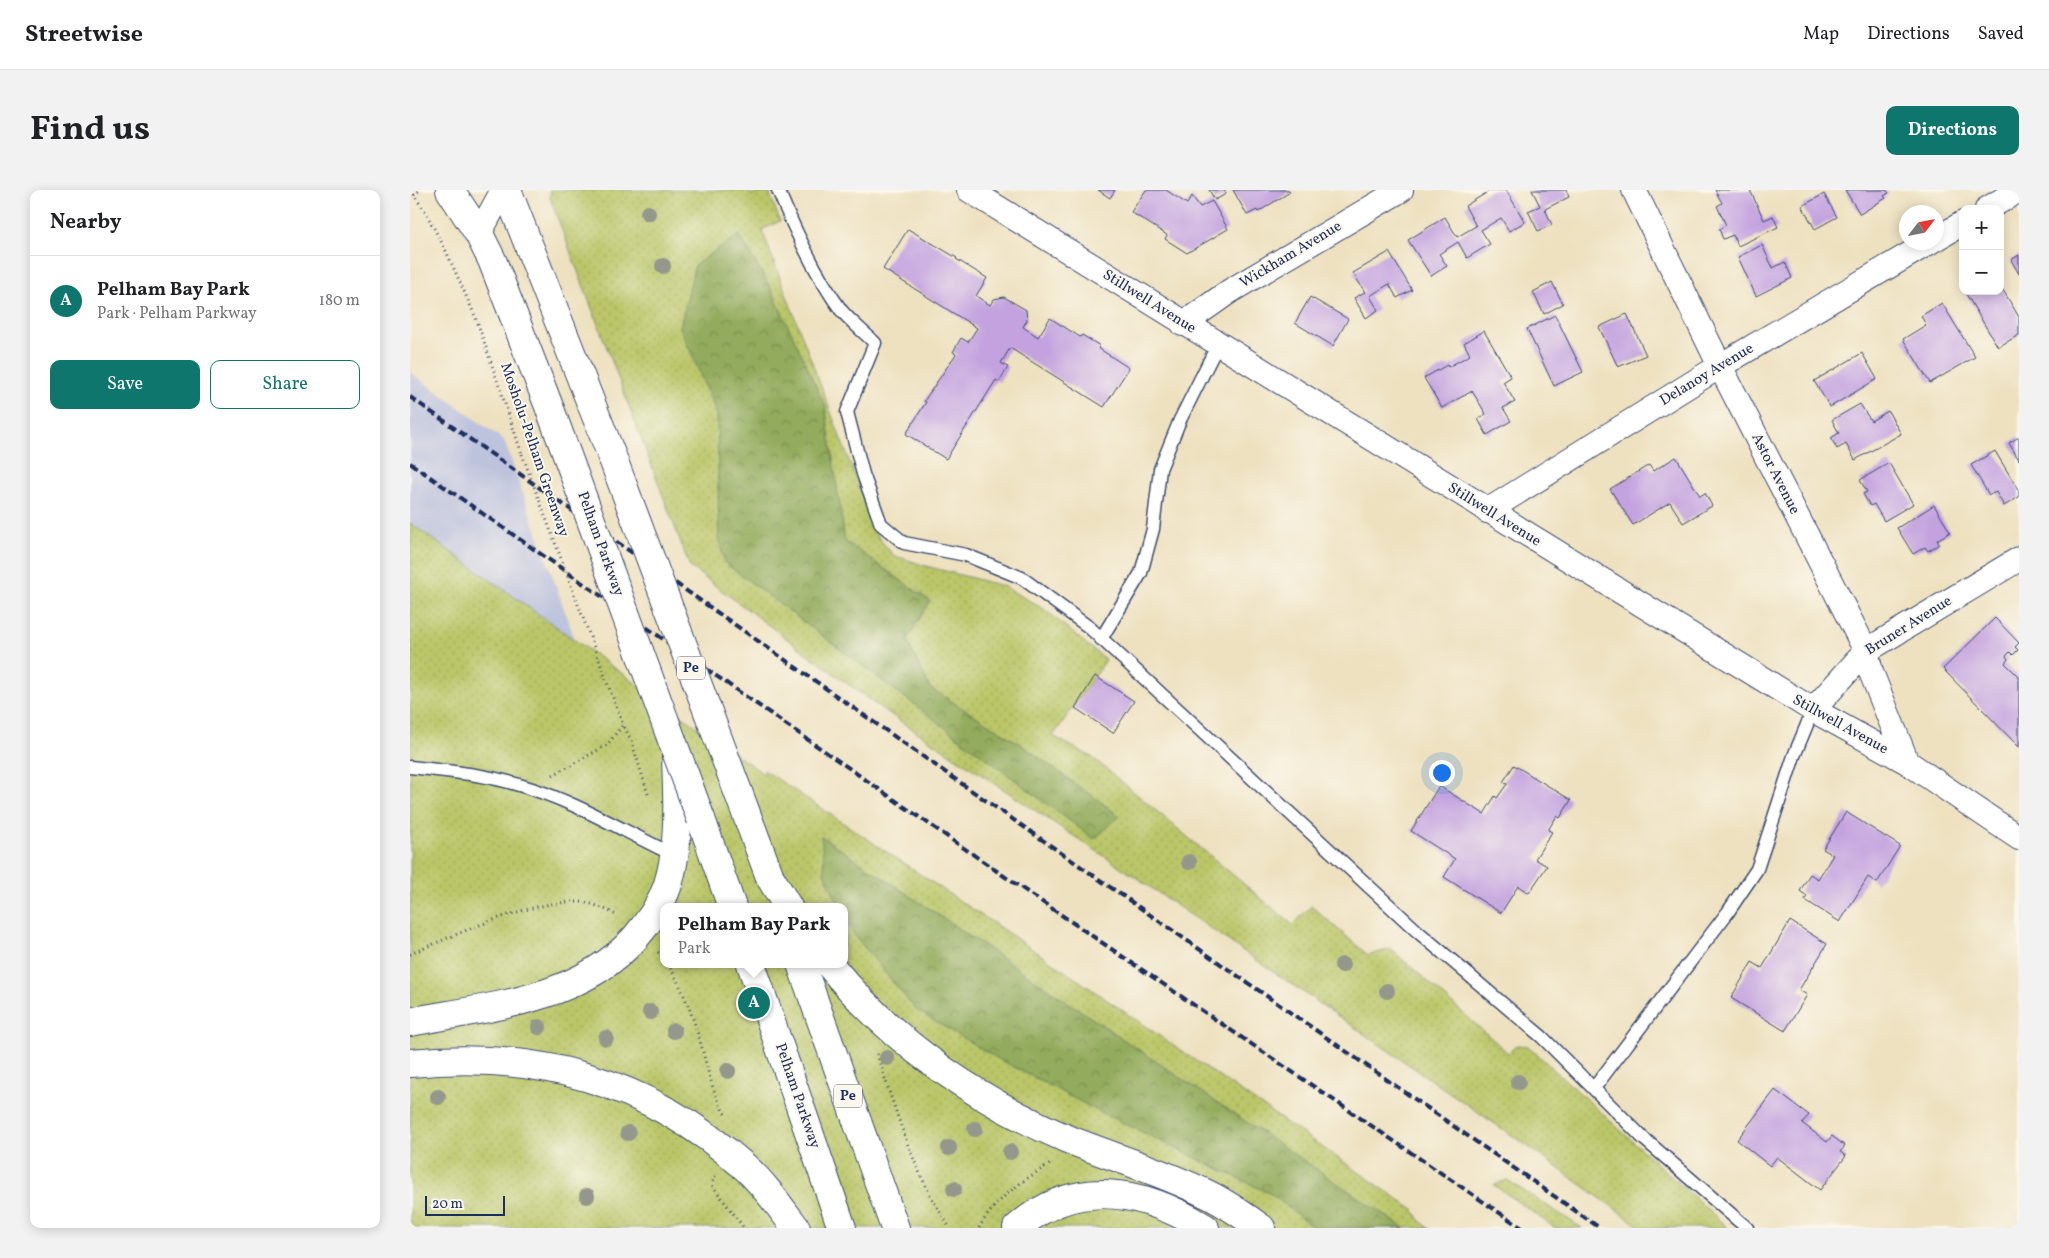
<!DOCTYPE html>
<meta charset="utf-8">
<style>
:root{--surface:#fff;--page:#f2f2f2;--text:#202124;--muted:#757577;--line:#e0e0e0;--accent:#0f766e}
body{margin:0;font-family:Vollkorn,serif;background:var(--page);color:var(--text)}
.controls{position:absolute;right:15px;top:15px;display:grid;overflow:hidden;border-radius:10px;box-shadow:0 2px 12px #0003}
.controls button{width:45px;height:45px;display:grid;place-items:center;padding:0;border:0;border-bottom:1px solid var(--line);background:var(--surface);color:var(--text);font:25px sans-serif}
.compass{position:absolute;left:1489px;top:15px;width:45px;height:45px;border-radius:50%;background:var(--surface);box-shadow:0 2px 12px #0003;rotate:58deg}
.scale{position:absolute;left:15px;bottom:12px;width:80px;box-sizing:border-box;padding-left:5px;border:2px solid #1b2f5e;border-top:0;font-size:14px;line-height:18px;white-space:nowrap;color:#1b2f5e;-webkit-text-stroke:4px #fbf7ec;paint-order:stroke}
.you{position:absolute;left:1031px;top:582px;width:18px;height:18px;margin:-12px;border:4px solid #fff;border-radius:50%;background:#1a73e8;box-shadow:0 0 0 8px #1a73e833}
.badge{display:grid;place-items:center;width:32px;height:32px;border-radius:50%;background:var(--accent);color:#fff;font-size:16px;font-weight:700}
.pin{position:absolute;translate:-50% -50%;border:2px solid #fff;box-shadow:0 1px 5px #0006}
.popup{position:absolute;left:250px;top:713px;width:188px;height:65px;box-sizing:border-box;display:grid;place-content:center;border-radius:10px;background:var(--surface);filter:drop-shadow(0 1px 4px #0005);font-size:16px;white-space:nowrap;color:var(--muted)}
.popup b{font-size:19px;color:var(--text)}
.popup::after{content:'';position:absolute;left:50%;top:100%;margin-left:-10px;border:10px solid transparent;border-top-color:var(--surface)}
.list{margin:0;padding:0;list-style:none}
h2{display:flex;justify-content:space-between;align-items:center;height:65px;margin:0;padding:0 20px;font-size:21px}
h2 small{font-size:16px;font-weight:400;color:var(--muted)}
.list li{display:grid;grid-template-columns:32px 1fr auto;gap:15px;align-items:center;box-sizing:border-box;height:90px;padding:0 20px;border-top:1px solid var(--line)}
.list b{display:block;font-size:19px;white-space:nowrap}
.list p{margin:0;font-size:16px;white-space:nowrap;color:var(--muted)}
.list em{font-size:16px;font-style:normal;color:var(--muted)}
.actions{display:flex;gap:10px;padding:15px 20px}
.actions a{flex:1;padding:11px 0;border:1px solid var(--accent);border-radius:10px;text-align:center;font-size:18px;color:var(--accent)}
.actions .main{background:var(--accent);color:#fff}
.map{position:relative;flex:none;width:1609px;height:1038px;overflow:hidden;border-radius:10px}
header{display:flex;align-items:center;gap:30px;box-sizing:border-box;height:70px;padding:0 25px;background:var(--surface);border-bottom:1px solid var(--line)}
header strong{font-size:24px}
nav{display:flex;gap:28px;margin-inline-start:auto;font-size:18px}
.intro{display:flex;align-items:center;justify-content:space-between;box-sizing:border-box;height:120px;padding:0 30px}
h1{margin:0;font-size:35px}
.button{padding:12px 22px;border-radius:10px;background:var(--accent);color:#fff;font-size:18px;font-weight:700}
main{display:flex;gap:30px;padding:0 30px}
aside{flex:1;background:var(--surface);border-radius:10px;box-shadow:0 2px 12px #0003}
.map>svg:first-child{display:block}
</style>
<header>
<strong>Streetwise</strong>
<nav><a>Map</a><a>Directions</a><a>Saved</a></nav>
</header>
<div class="intro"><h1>Find us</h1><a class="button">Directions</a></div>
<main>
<aside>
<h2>Nearby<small></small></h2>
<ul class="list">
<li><span class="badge">A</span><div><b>Pelham Bay Park</b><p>Park · Pelham Parkway</p></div><em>180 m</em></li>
</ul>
<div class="actions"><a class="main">Save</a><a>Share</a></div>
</aside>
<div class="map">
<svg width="1609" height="1038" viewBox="0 0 1609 1038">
<defs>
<pattern id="grass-dots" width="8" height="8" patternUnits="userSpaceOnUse" patternTransform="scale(1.25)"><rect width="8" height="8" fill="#bac668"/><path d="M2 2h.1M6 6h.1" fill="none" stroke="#9faa5d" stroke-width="1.8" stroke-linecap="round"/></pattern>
<pattern id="forest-crowns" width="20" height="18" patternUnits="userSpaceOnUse" patternTransform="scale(1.25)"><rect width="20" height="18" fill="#93ab5c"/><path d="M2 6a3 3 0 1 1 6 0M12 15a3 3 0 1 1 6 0" fill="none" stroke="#778c4f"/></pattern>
</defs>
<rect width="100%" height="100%" fill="#fbf7ec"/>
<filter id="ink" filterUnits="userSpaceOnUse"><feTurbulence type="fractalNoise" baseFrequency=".02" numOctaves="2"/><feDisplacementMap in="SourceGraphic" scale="10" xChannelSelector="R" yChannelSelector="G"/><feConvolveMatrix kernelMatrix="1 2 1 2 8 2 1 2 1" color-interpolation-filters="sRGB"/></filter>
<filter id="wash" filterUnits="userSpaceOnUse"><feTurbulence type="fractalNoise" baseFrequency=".0096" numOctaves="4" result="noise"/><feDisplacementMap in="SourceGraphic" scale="20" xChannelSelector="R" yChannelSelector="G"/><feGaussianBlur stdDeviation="1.12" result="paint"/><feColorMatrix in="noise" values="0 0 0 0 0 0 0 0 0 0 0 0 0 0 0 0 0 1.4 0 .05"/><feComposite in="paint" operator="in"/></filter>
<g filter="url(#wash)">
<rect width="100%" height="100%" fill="#eee1c0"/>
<path fill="#bec3dd" d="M0 182 94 250 166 452 0 333Z"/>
<path fill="url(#grass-dots)" stroke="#6a7a63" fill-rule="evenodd" d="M140 0H339L341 5 359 2 370 31 352 40 468 347 483 365 516 376 593 396 634 419 696 470 643 546 682 567 883 735 901 716 958 765 981 759 1098 863 1107 855 1118 856 1318 1038H1232L1113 953 718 682 465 514 280 377 140 8Z
M0 333 355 585 354 580 646 775 1004 1020 1011 1032 1020 1038H0ZM254 717H434V774H254Z
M1097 990 1172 1038H1145L1084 995Z"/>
<path fill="url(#forest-crowns)" stroke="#576d5d" d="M329 45 360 97 415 215 435 351 520 411 497 450 520 498 609 553 710 626 684 649 315 373 309 351 307 224 270 137 285 75Z
M411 646 982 1030 994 1038H904L861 1004 682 918 585 867 506 820 445 746 434 725V717H430L415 685Z"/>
<g id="blocks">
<path fill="#c3a2df" d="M688 0H705L700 8Z
M736 0H756L777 14 782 6 790 17 802 11 818 39 777 63 755 49 757 45 721 22Z
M799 0H814L816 4 805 10Z
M823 0H879L880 2 848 22 847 20 837 25Z
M1081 0H1096L1115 32 1099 41 1091 28 1071 40 1080 54 1057 68 1048 52 1029 64 1037 76 1021 86 998 50 1035 27 1047 47 1066 36 1055 16Z
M1122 0H1156L1159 7 1135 19 1142 35 1128 41 1118 21 1130 16Z
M1305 0H1340L1354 30 1363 26 1368 37 1328 56 1323 45 1313 49 1309 39 1316 35 1307 16 1312 13Z
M1435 0H1476L1479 3 1474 6 1476 8 1450 24Z
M1414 4 1427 27 1405 39 1392 16Z
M498 39 547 68 546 69 577 88 566 106 580 115 584 109 594 107 616 120 617 130 613 137 628 147 640 128 670 147 672 145 690 156 688 158 719 178 694 217 600 158 591 173 598 177 589 192 586 190 536 269 496 244 516 212 514 211 546 164 543 162 551 148 558 152 567 138 473 79Z
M1352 55 1363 78 1375 72 1382 88 1346 106 1328 67Z
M979 62 1002 100 987 108 979 94 960 106 968 120 956 128 944 108 955 102 943 83Z
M1609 65V84L1601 70Z
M1142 92 1153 114 1134 124 1123 102Z
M1590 95 1609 127V145L1588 157 1556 104 1561 101H1590Z
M900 107 938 129 923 156 885 133Z
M1532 113 1565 167 1520 193 1493 149 1516 135 1511 126Z
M1217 124 1236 165 1208 177 1189 137Z
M1145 125 1173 182 1144 196 1117 139Z
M1074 141 1101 187 1093 192 1105 212 1093 218 1101 231 1077 245 1068 229 1076 224 1062 201 1032 218 1014 188 1037 175 1038 177 1060 165 1054 153Z
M1452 163 1467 189 1420 217 1404 191Z
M1450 214 1461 231 1478 221 1491 244 1445 270 1436 254 1427 259 1421 248 1429 243 1422 230Z
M1609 247V270L1599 253Z
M1585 261 1609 301V307L1594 316 1586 302 1579 305 1561 275Z
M1266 267 1290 306 1295 303 1302 316 1273 333 1260 312 1223 335 1200 299 1239 275 1243 281Z
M1479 273 1503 314 1474 331 1464 314 1460 316 1453 304 1457 302 1450 290Z
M1524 315 1540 342 1527 350 1529 354 1518 361 1515 357 1503 364 1487 338Z
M1585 428 1609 453 1605 457 1608 460 1603 465 1600 462 1596 466 1598 469 1595 473 1609 487V557L1533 479Z
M685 486 724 511 703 543 665 518Z
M1104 575 1161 610 1150 628 1147 626 1138 640 1142 642 1125 669 1137 676 1119 703 1108 696 1091 723 1034 687 1045 669 1001 641 1029 596 1074 624 1085 606 1087 608 1097 594 1093 592Z
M1436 622 1490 656 1467 693 1458 687 1430 732 1395 710 1397 706 1390 701 1400 684 1408 689 1423 665 1413 659Z
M1380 731 1417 754 1389 800 1397 805 1375 841 1321 808 1342 772 1352 778Z
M1365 900 1399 925 1392 933 1417 952 1422 946 1435 956 1430 962 1436 966 1410 1000 1367 967 1360 976 1327 950Z"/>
</g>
</g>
<g filter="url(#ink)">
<use href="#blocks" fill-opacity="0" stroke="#3b4a6d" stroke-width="1"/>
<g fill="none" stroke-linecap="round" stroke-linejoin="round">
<defs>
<path id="lane" d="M368 0C385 41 405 84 431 120 441 132 454 142 465 153L437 222 453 284 471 334 494 353 556 365 612 388 680 438 1007 741 1132 847 1232 947 1337 1038
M691 449 731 383 743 339 750 279 770 230 808 154
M0 577C37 581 73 584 109 595 163 610 213 641 264 665
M1184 898 1318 722 1347 679 1384 566 1403 520"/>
<path id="street" d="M559 0 1403 520 1497 572 1609 648
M1224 0 1310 176 1456 461 1461 482 1497 572
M1577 19 1609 0
M69 44 93 0
M1526 49 1553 33
M773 134 820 101 991 0
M1077 321 1310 176 1520 52
M1403 520 1456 461 1609 369"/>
<path id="primary" d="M40 0 69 44 82 70 140 219
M97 0 203 269
M291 629 322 717
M341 774 432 1038
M391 774 485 1038"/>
<path id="highway" d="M360 687 378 717
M419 774C482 852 563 908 655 948 702 967 751 981 797 1004 816 1013 834 1026 851 1038
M0 832C82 816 180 810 234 737 246 722 257 703 261 683 270 645 267 604 266 565
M0 873C127 860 238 891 335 977 355 995 370 1017 386 1038
M607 1038C666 986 733 1000 795 1038"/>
</defs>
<use href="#lane" stroke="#3b4a6d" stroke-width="15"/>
<use href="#street" stroke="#3b4a6d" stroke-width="26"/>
<use href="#primary" stroke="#3b4a6d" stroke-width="30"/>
<use href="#highway" stroke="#3b4a6d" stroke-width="30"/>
<path stroke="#3b4a6d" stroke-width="3" stroke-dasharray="1 4" stroke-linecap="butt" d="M0 0 15 21 36 61 66 128 112 264
M4 5 10 0
M143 585 197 555 213 535 221 550 238 604
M248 762 254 769
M0 764C46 745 115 712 165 712 179 711 196 719 208 726
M258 774C270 794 280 818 287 841 296 869 300 899 315 924
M467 864C487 924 504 985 540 1038
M305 986 302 995 334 1038
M569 1038C586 1008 613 990 642 973"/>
<use href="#lane" stroke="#fff" stroke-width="12"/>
<use href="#street" stroke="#fff" stroke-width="24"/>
<use href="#primary" stroke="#fff" stroke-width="28"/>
<use href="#highway" stroke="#fff" stroke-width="28"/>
<path stroke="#1b2f5e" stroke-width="4" stroke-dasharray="8 4" stroke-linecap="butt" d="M0 207 555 596 1190 1038
M0 273 594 686 1112 1038"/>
<defs>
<path id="primary-bridge" d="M140 219 291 629
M203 269 360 687"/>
</defs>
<use href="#primary-bridge" stroke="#3b4a6d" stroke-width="30" stroke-linecap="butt"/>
<path stroke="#3b4a6d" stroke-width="3" stroke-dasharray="1 4" stroke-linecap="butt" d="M112 264 213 535"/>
<use href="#primary-bridge" stroke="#fff" stroke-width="28"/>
</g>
<g fill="#94988c">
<circle cx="238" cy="23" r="8"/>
<circle cx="253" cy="76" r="8"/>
<circle cx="779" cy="672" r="8"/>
<circle cx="932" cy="775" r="8"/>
<circle cx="977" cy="801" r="8"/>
<circle cx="240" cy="822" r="8"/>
<circle cx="129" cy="837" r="8"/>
<circle cx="264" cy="841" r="8"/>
<circle cx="196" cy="848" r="8"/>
<circle cx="477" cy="868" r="8"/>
<circle cx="318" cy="881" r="8"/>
<circle cx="1108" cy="892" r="8"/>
<circle cx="28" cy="907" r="8"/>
<circle cx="565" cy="939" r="8"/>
<circle cx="218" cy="943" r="8"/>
<circle cx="539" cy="958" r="8"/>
<circle cx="600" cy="962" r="8"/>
<circle cx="544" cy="999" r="8"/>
<circle cx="177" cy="1006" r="8"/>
</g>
</g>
<g text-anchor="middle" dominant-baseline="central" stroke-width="4" stroke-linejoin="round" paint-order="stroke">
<g fill="#fbf7ec" stroke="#5e6b89" stroke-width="1">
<rect x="267" y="466.5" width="28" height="23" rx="4"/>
<rect x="424" y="894.5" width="28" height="23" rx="4"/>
</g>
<g font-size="14" font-weight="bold" fill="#1b2f5e">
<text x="281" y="478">Pe</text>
<text x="438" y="906">Pe</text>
</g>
<g font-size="15" fill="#1b2f5e" stroke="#fbf7ec">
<text transform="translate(881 65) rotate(-31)">Wickham Avenue</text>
<text transform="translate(739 112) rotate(32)">Stillwell Avenue</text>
<text transform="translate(1297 185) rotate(-31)">Delanoy Avenue</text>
<text transform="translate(124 260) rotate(71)">Mosholu-Pelham Greenway</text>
<text transform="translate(1365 284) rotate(63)">Astor Avenue</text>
<text transform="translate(1084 325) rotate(32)">Stillwell Avenue</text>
<text transform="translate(190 354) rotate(70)">Pelham Parkway</text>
<text transform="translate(1499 436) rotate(-32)">Bruner Avenue</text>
<text transform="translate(1430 535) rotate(29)">Stillwell Avenue</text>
<text transform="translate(387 906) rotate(71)">Pelham Parkway</text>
</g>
</g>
</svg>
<div class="controls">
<button>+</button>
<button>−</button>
</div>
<svg class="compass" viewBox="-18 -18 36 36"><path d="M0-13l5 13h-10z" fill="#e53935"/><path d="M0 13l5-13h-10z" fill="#757577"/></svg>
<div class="scale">20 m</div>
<div class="you"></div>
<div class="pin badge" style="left:344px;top:813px">A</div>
<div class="popup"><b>Pelham Bay Park</b>Park</div>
</div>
</main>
